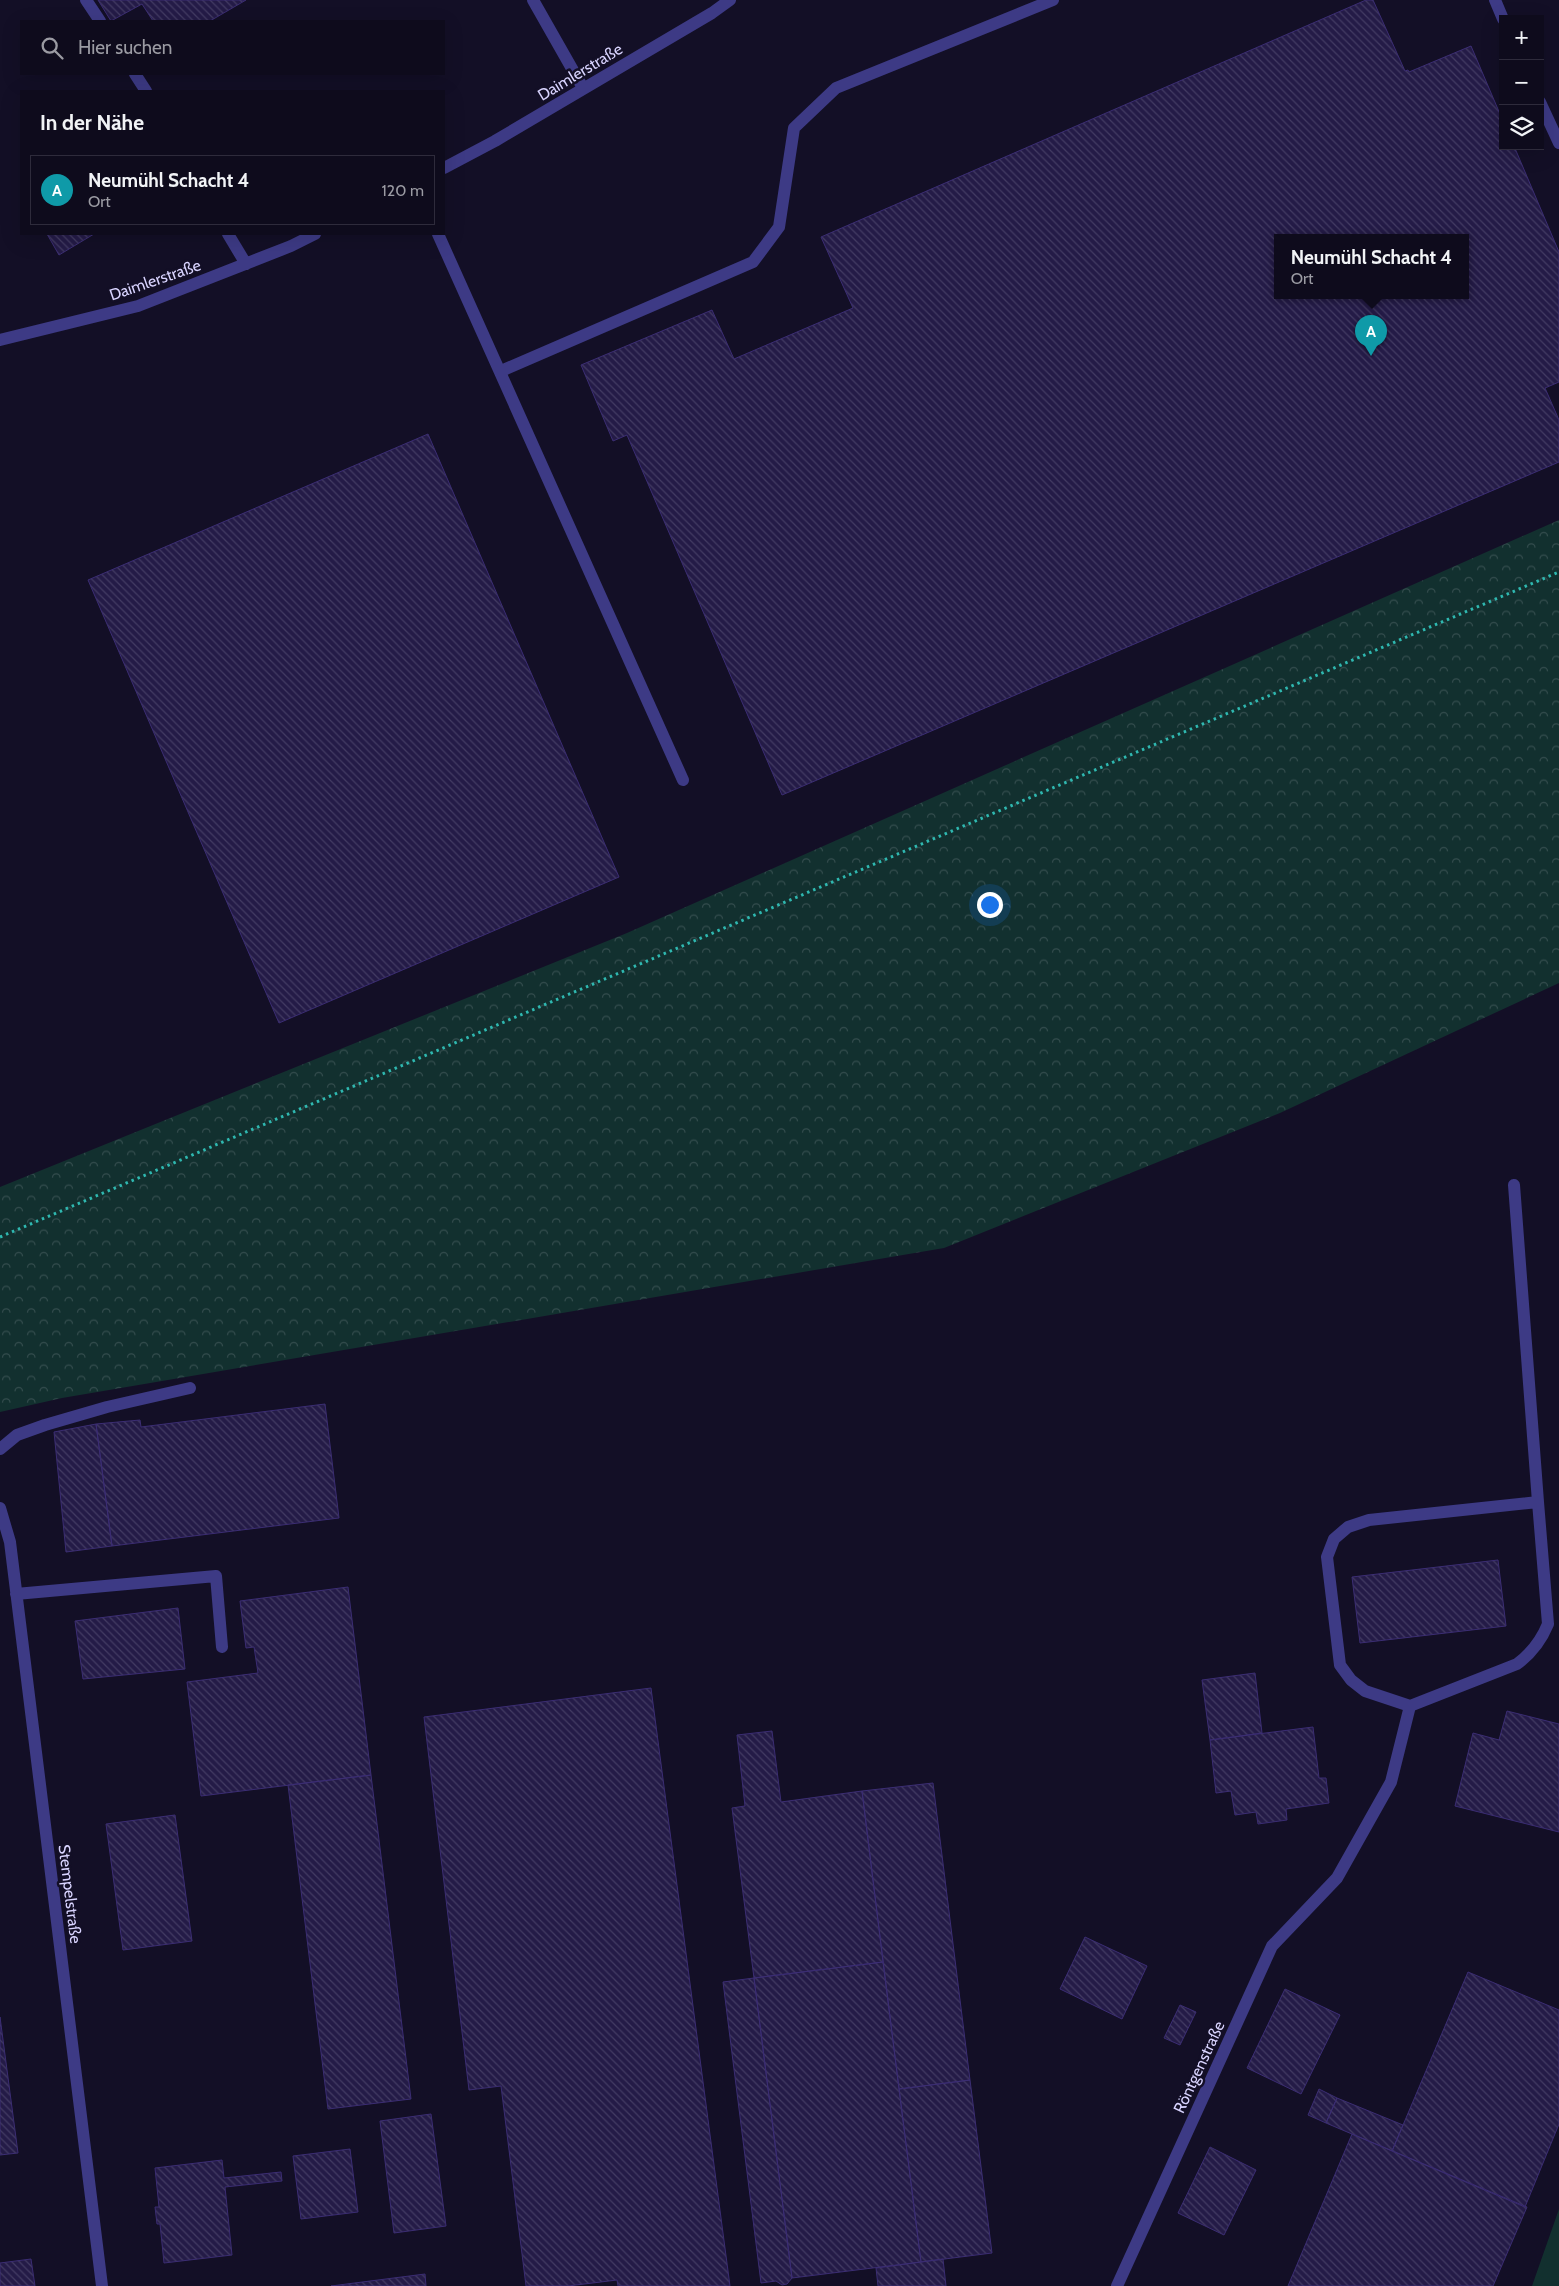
<!DOCTYPE html>
<html lang="de">
<meta charset="utf-8">
<style>
:root{--surface:#0e0b1c;--page:#171425;--text:#f1f3f6;--muted:#9b9ba3;--line:#2e2b3b;--accent:#1a73e8}
body{margin:0;font-family:Cabin,sans-serif;background:var(--page);color:var(--text)}
.controls{position:absolute;right:15px;top:15px;display:grid;overflow:hidden;border-radius:0px;box-shadow:0 5px 20px #0002}
.controls button{width:45px;height:45px;display:grid;place-items:center;padding:0;border:0;border-bottom:1px solid var(--line);background:var(--surface);color:var(--text);font:25px sans-serif}
.you{position:absolute;left:989px;top:904px;width:18px;height:18px;margin:-12px;border:4px solid #fff;border-radius:50%;background:#1a73e8;box-shadow:0 0 0 8px #1a73e833}
.badge{display:grid;place-items:center;width:32px;height:32px;border-radius:50%;background:var(--accent);color:#fff;font-size:16px;font-weight:700}
.pin{position:absolute;translate:-50% -41px;filter:drop-shadow(0 1px 2px #0008)}
.pin::after{content:'';position:absolute;top:26px;width:18px;height:15px;background:inherit;clip-path:polygon(0 0,100% 0,50% 100%)}
.popup{position:absolute;left:1274px;top:234px;width:195px;height:65px;box-sizing:border-box;display:grid;place-content:center;border-radius:0px;background:var(--surface);filter:drop-shadow(0 1px 4px #0005);font-size:16px;white-space:nowrap;color:var(--muted)}
.popup b{font-size:19px;color:var(--text)}
.popup::after{content:'';position:absolute;left:50%;top:100%;margin-left:-10px;border:10px solid transparent;border-top-color:var(--surface)}
.list{margin:0;padding:0;list-style:none}
h2{display:flex;justify-content:space-between;align-items:center;height:65px;margin:0;padding:0 20px;font-size:21px}
h2 small{font-size:16px;font-weight:400;color:var(--muted)}
.list li{display:grid;grid-template-columns:32px 1fr auto;gap:15px;align-items:center;box-sizing:border-box;height:70px;margin:0 10px 10px;padding:0 10px;border:1px solid var(--line);border-radius:0px}
.list b{display:block;font-size:19px;white-space:nowrap}
.list p{margin:0;font-size:16px;white-space:nowrap;color:var(--muted)}
.list em{font-size:16px;font-style:normal;color:var(--muted)}
.icon{flex:none;width:28px;height:28px;fill:none;stroke:currentColor;stroke-width:2;stroke-linecap:round;stroke-linejoin:round}
.map{position:relative;flex:none;width:1559px;height:2286px;overflow:hidden}
.search{position:absolute;background:var(--surface);box-shadow:0 5px 20px #0002;left:20px;top:20px;width:425px;height:55px;display:flex;align-items:center;gap:12px;box-sizing:border-box;padding:0 18px;border-radius:0px;color:var(--muted);font-size:19px}
.panel{position:absolute;background:var(--surface);box-shadow:0 5px 20px #0002;left:20px;top:90px;width:425px;height:145px;border-radius:0px}
.map>svg:first-child{display:block}
</style>
<div class="map">
<svg width="1559" height="2286" viewBox="0 0 1559 2286">
<defs>
<pattern id="forest-crowns" width="20" height="18" patternUnits="userSpaceOnUse" patternTransform="scale(1.25)"><rect width="20" height="18" fill="#12302f"/><path d="M2 6a3 3 0 1 1 6 0M12 15a3 3 0 1 1 6 0" fill="none" stroke="#344d4e"/></pattern>
<pattern id="building-back-hatch" width="6" height="6" patternUnits="userSpaceOnUse" patternTransform="scale(1.25)"><rect width="6" height="6" fill="#241b47"/><path d="M-1 5l2 2M0 0l6 6M5-1l2 2" fill="none" stroke="#433b63"/></pattern>
</defs>
<rect width="100%" height="100%" fill="#130f26"/>
<path fill="#12302f" d="M1559 2209V2286H1532Z"/>
<path fill="url(#forest-crowns)" d="M1559 520V983L1280 1113 944 1248 62 1398 0 1412V1187L627 933Z"/>
<path fill="url(#building-back-hatch)" stroke="#3b2d73" fill-rule="evenodd" d="M98 0H246L210 21H153L142 4 111 21Z
M1366 0H1373L1405 71 1408 70 1409 72 1471 46 1503 121V146H1514L1559 252V382L1545 388 1559 420V462L782 795 627 435 613 441 581 365 712 310 734 359 853 308 821 237ZM1277 237H1465V295H1277Z
M47 234H94L59 255Z
M428 434 619 877 279 1023 88 580Z
M325 1404 339 1518 112 1546 96 1424 140 1420 141 1427Z
M96 1424 112 1546 66 1552 54 1432Z
M1498 1560 1506 1626 1360 1643 1352 1577Z
M348 1587 371 1775 201 1796 187 1682 258 1673 254 1647 246 1648 240 1601Z
M178 1608 185 1669 83 1679 75 1621Z
M1255 1673 1262 1733 1210 1740 1202 1680Z
M651 1688 730 2286H618L617 2280 568 2286H526L501 2086 469 2090 424 1717Z
M1507 1711 1559 1724V1832L1455 1806 1473 1733 1499 1740Z
M1313 1727 1319 1778H1326L1329 1803 1286 1809 1287 1820 1258 1824 1256 1812 1235 1815 1231 1791 1216 1793 1210 1740Z
M772 1731 781 1802 862 1791 883 1962 754 1978 732 1808 745 1806 737 1735Z
M371 1775 411 2099 328 2109 288 1785Z
M933 1783 970 2080 899 2089 862 1791Z
M175 1815 192 1941 123 1950 106 1824Z
M1085 1937 1147 1966 1122 2019 1060 1989Z
M883 1962 921 2262 792 2278 754 1978Z
M1468 1972 1559 2010V2124L1525 2207 1392 2151Z
M754 1978 792 2278 787 2284 782 2285 776 2281 761 2283 723 1982Z
M1285 1989 1340 2015 1301 2094 1247 2068Z
M1180 2005 1196 2012 1180 2045 1164 2038Z
M0 2017 18 2153 0 2155Z
M970 2080 992 2253 921 2262 899 2089Z
M1319 2089 1337 2098 1326 2123 1308 2115Z
M1337 2098 1403 2125 1392 2151 1326 2123Z
M431 2114 446 2226 394 2233 380 2121Z
M1352 2134 1527 2207 1493 2286H1288Z
M1210 2147 1256 2170 1224 2235 1178 2213Z
M350 2149 358 2212 301 2219 293 2156Z
M222 2160 224 2178 281 2172 282 2181 225 2187 232 2255 164 2263 160 2224H157L155 2207H159L155 2168Z
M31 2259 35 2286H0V2263Z
M943 2259 946 2286H878L876 2268Z
M425 2274 426 2286H331Z"/>
<g fill="none" stroke-linecap="round" stroke-linejoin="round">
<path stroke="#2fb8b0" stroke-width="3" stroke-dasharray="2.5 4" stroke-linecap="butt" d="M0 1237 1559 572"/>
<path stroke="#3d3a85" stroke-width="12" d="M86 0 100 21
M533 0 583 88
M1495 0 1503 19
M135 74 146 91
M1540 102 1559 143
M444 168 495 141 712 13 730 0
M228 234 246 264
M438 234 683 780
M0 340 138 306 291 246 315 234
M501 371 753 262 779 227 794 128 836 88 1053 0
M1514 1185 1538 1502
M0 1449 17 1435 45 1425 107 1407 190 1388
M0 1508 10 1542 102 2286
M16 1594 216 1576 222 1647
M1117 2286 1272 1946 1337 1878 1391 1782 1410 1706 1365 1691 1351 1680 1340 1665 1327 1557 1334 1539 1348 1527 1369 1520 1538 1502 1548 1624C1541 1641 1532 1653 1517 1664L1410 1706"/>
</g>
<g text-anchor="middle" dominant-baseline="central" stroke-width="5" stroke-linejoin="round" paint-order="stroke">
<g font-size="16" fill="#d9d4ff" stroke="#130f26">
<text transform="translate(580 72) rotate(-31)">Daimlerstraße</text>
<text transform="translate(155 280) rotate(-19)">Daimlerstraße</text>
<text transform="translate(70 1894) rotate(83)">Stempelstraße</text>
<text transform="translate(1199 2067) rotate(-65)">Röntgenstraße</text>
</g>
</g>
</svg>
<div class="controls">
<button>+</button>
<button>−</button>
<button><svg class="icon" aria-label="layers" viewBox="0 0 24 24"><path d="M12 4l9 5-9 5-9-5zM3 14l9 5 9-5"/></svg></button>
</div>
<div class="you"></div>
<div class="pin badge" style="left:1371px;top:356px;background:#0f9aa8">A</div>
<div class="popup"><b>Neumühl Schacht 4</b>Ort</div>
<div class="search"><svg class="icon" aria-label="search" viewBox="0 0 24 24"><circle cx="10" cy="10" r="6"/><path d="M15 15l6 6"/></svg>Hier suchen</div>
<section class="panel">
<h2>In der Nähe<small></small></h2>
<ul class="list">
<li><span class="badge" style="background:#0f9aa8">A</span><div><b>Neumühl Schacht 4</b><p>Ort</p></div><em>120 m</em></li>
</ul>
</section>
</div>
